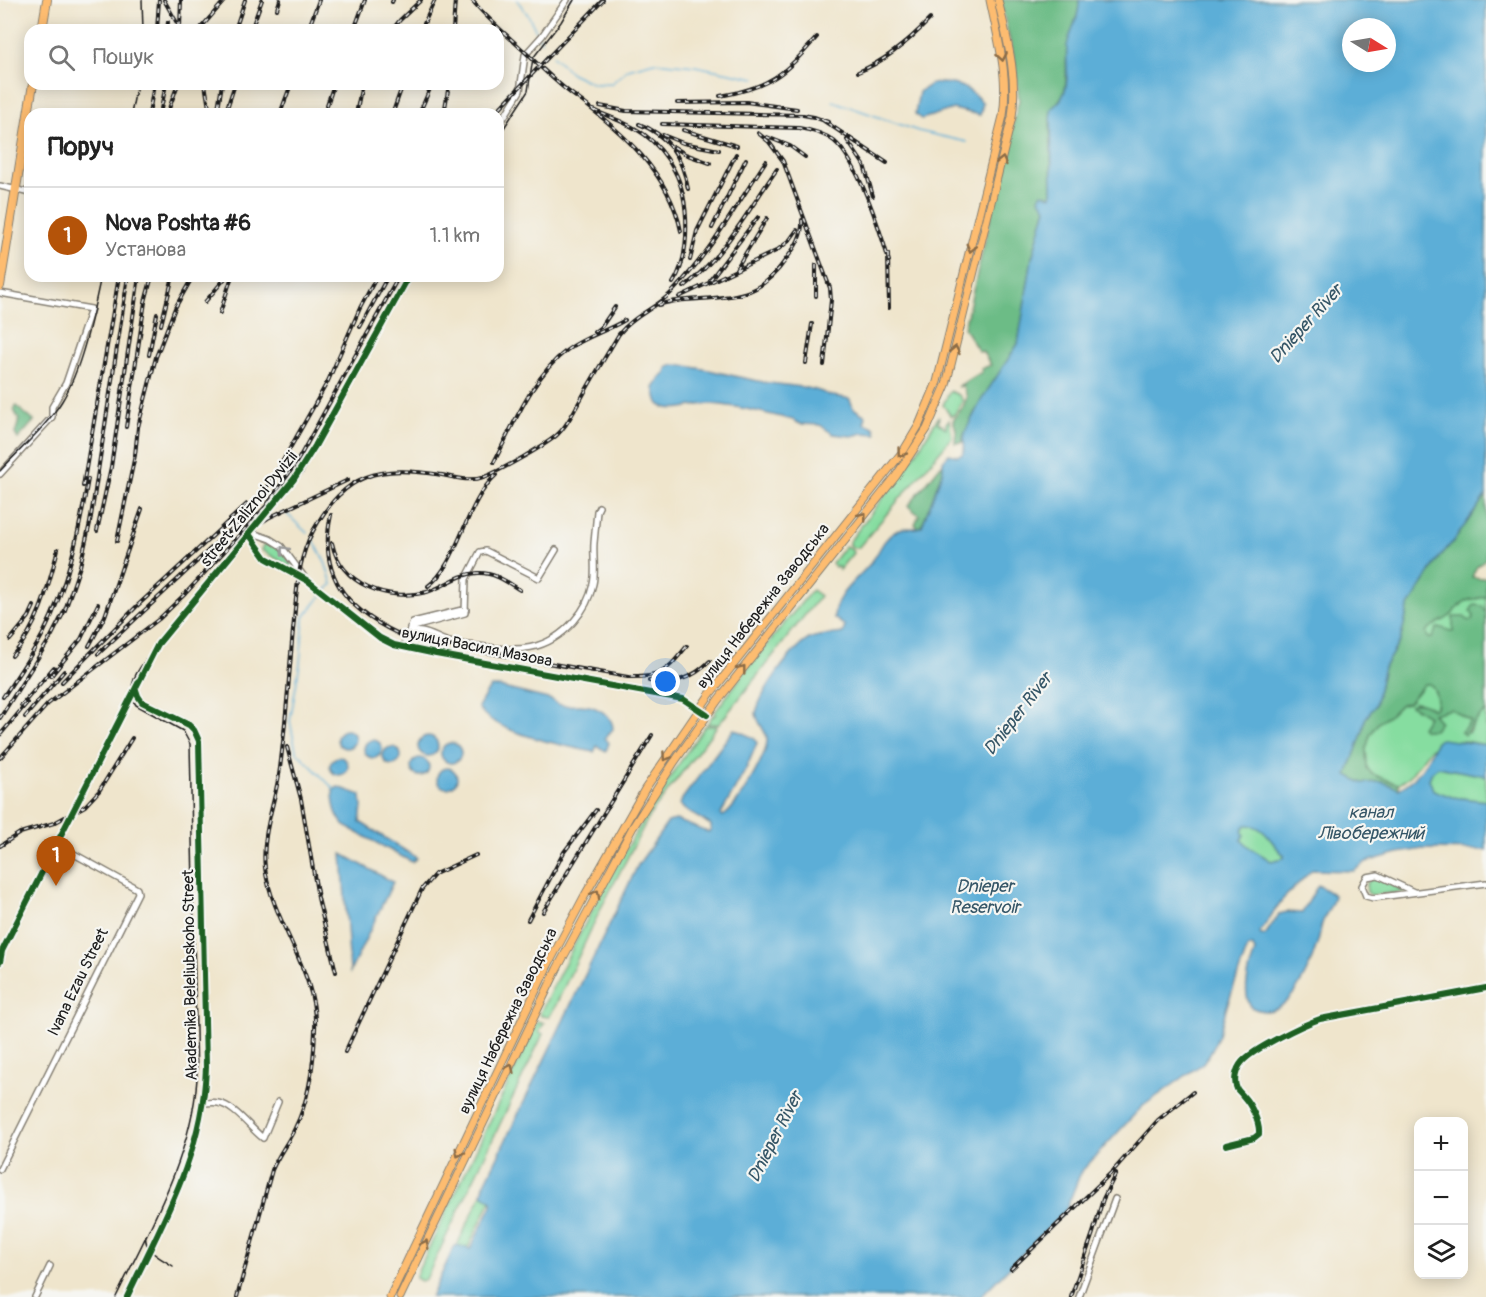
<!DOCTYPE html>
<html lang="uk">
<meta charset="utf-8">
<style>
:root{--surface:#fff;--page:#f2f2f2;--text:#222;--muted:#767676;--line:#e0e0e0;--accent:#b45309}
body{margin:0;font-family:Pangolin,sans-serif;background:var(--page);color:var(--text)}
.controls{position:absolute;right:18px;bottom:18px;display:grid;overflow:hidden;border-radius:12px;box-shadow:0 3px 15px #0003}
.controls button{width:54px;height:54px;display:grid;place-items:center;padding:0;border:0;border-bottom:2px solid var(--line);background:var(--surface);color:var(--text);font:30px sans-serif}
.compass{position:absolute;left:1342px;top:18px;width:54px;height:54px;border-radius:50%;background:var(--surface);box-shadow:0 3px 15px #0003;rotate:101deg}
.you{position:absolute;left:666px;top:682px;width:21px;height:21px;margin:-15px;border:4px solid #fff;border-radius:50%;background:#1a73e8;box-shadow:0 0 0 9px #1a73e833}
.badge{display:grid;place-items:center;width:39px;height:39px;border-radius:50%;background:var(--accent);color:#fff;font-size:20px;font-weight:700}
.pin{position:absolute;translate:-50% -50px;filter:drop-shadow(0 2px 3px #0008)}
.pin::after{content:'';position:absolute;top:32px;width:21px;height:18px;background:inherit;clip-path:polygon(0 0,100% 0,50% 100%)}
.list{margin:0;padding:0;list-style:none}
h2{display:flex;justify-content:space-between;align-items:center;height:78px;margin:0;padding:0 24px;font-size:26px}
h2 small{font-size:20px;font-weight:400;color:var(--muted)}
.list li{display:grid;grid-template-columns:39px 1fr auto;gap:18px;align-items:center;box-sizing:border-box;height:96px;padding:0 24px;border-top:2px solid var(--line)}
.list b{display:block;font-size:22px;white-space:nowrap}
.list p{margin:0;font-size:20px;white-space:nowrap;color:var(--muted)}
.list em{font-size:20px;font-style:normal;color:var(--muted)}
.icon{flex:none;width:33px;height:33px;fill:none;stroke:currentColor;stroke-width:2;stroke-linecap:round;stroke-linejoin:round}
.map{position:relative;flex:none;width:1486px;height:1297px;overflow:hidden}
.search{position:absolute;background:var(--surface);box-shadow:0 3px 15px #0003;left:24px;top:24px;width:480px;height:66px;display:flex;align-items:center;gap:15px;box-sizing:border-box;padding:0 21px;border-radius:18px;color:var(--muted);font-size:22px}
.panel{position:absolute;background:var(--surface);box-shadow:0 3px 15px #0003;left:24px;top:108px;width:480px;height:174px;border-radius:18px}
.map>svg:first-child{display:block}
</style>
<div class="map">
<svg width="1486" height="1297" viewBox="0 0 1486 1297">
<rect width="100%" height="100%" fill="#f6f6f2"/>
<filter id="ink" filterUnits="userSpaceOnUse"><feTurbulence type="fractalNoise" baseFrequency=".0167" numOctaves="2"/><feDisplacementMap in="SourceGraphic" scale="12" xChannelSelector="R" yChannelSelector="G"/><feConvolveMatrix kernelMatrix="1 2 1 2 8 2 1 2 1" color-interpolation-filters="sRGB"/></filter>
<filter id="wash" filterUnits="userSpaceOnUse"><feTurbulence type="fractalNoise" baseFrequency=".008" numOctaves="4" result="noise"/><feDisplacementMap in="SourceGraphic" scale="24" xChannelSelector="R" yChannelSelector="G"/><feGaussianBlur stdDeviation="1.35" result="paint"/><feColorMatrix in="noise" values="0 0 0 0 0 0 0 0 0 0 0 0 0 0 0 0 0 1.4 0 .05"/><feComposite in="paint" operator="in"/></filter>
<g filter="url(#wash)">
<rect width="100%" height="100%" fill="#efe5cc"/>
<path fill="#86dda0" stroke="#517c5e" stroke-width="1.5" d="M950 391 959 395 963 401 954 415 951 416 943 405Z
M939 416 938 423 946 428V423L949 420 952 437 858 548H854L849 545V542L913 458Z
M266 541C279 544 288 560 296 570L261 550Z
M845 546 852 550 853 553 839 570V568L837 566 835 567 832 563Z
M812 590 820 596 719 724H707L713 715 714 716 716 714 715 712 747 669Z
M1486 596V612L1484 611 1474 616 1472 621 1466 620 1453 633 1448 630 1432 638H1427L1426 631C1432 624 1443 622 1450 616 1455 612 1459 606 1464 602 1470 598 1478 600 1486 596Z
M1424 684H1430C1436 691 1440 702 1433 710L1422 703 1415 702 1420 710 1429 717 1425 723 1437 725 1440 722 1433 714 1451 708 1471 721 1461 732 1468 733 1479 717 1486 711V745L1465 741H1436L1433 748H1431L1410 776 1398 784 1372 774 1367 768 1366 749 1370 735 1378 723 1391 714 1401 704 1408 703Z
M705 726H717L650 815 601 908 555 1007 549 1017 541 1016 540 1013C589 913 640 817 705 726Z
M1437 767 1486 776V801L1452 797 1433 790 1429 779 1432 772Z
M1246 825C1266 825 1271 844 1284 855V858L1271 861 1250 848 1241 840 1244 835 1242 830Z
M1375 877 1406 892 1371 895 1367 892 1366 885 1370 879Z
M538 1021 544 1023 539 1032 543 1034 426 1279 421 1281 416 1278V1275Z
M482 1194 491 1200 467 1249 457 1245Z"/>
<path fill="#6cbc86" stroke="#446c51" stroke-width="1.5" d="M1000 0H1079C1080 17 1071 29 1068 45 1064 60 1069 76 1064 92 1061 101 1053 105 1050 115L1052 193 1051 196 1039 198 1046 207 1032 258 1018 344 976 409 963 437V442L955 443 956 430 953 420 963 407 967 397 963 386 957 387 982 372 981 369 991 365 982 351 979 352 964 328 1019 100 1015 62Z
M16 406 34 421 18 439 15 434 19 420 14 410Z
M941 465H942L943 470C937 482 926 522 919 528L915 524 919 515 908 506Z
M1486 495V558L1476 568 1472 577 1482 578 1486 577V596C1478 600 1470 598 1464 602 1459 606 1455 612 1450 616 1443 622 1432 624 1426 632L1428 638H1432L1437 628H1443L1453 632V617H1465L1467 620 1472 621 1474 616 1470 611 1474 605 1482 606 1486 612V711L1479 717 1464 735 1461 732 1471 721 1451 709 1433 714 1440 722 1434 730H1424L1421 727 1428 716 1410 705C1419 700 1425 704 1433 709L1436 708C1438 699 1437 692 1430 684H1424L1408 703 1401 704 1391 714 1378 723 1370 735 1366 749 1367 768 1372 774 1398 784 1399 789 1383 782 1362 783 1347 775 1363 731 1365 719 1375 706 1384 667 1400 641 1408 608 1438 559 1456 538Z"/>
<path fill="#5baed7" stroke="#3c657a" stroke-width="1.5" fill-rule="evenodd" d="M1079 0H1486V495L1456 538 1438 559 1408 608 1400 641 1384 667 1375 706 1365 719 1363 731 1347 775 1362 783 1383 782 1399 789C1419 778 1428 761 1436 741L1441 739 1486 745V776L1438 767 1432 772 1429 779 1433 790 1452 797 1486 801V850L1423 849 1398 853 1366 862 1354 871 1312 870 1282 900 1260 932 1261 935H1265L1279 914 1287 912 1302 913 1318 885 1334 895C1333 905 1326 912 1323 921 1320 928 1320 936 1317 944 1309 970 1287 1026 1251 1007 1241 992 1250 967 1255 951L1252 946 1248 947 1227 1006 1219 1035 1211 1052 1202 1064 1143 1106 1136 1113 1081 1172 1066 1210 980 1297H431L454 1247 457 1245 470 1249 492 1205V1201L482 1194 484 1185 638 865 668 822 676 820 708 832 711 831V825L685 810 680 805 682 799 734 729 754 738 757 743 746 769 721 814 723 816C735 811 768 754 767 739 766 730 757 723 756 713 761 692 791 648 811 638 822 634 833 635 843 633L845 626 834 618C834 593 860 578 873 560 881 549 882 540 896 531 904 525 914 531 922 526L943 470V461L949 454 958 456 963 454C967 446 961 441 966 430L982 399 1018 344 1032 258 1046 208 1039 198 1042 193 1051 196 1052 193 1051 109C1054 106 1058 103 1061 99 1071 83 1065 63 1067 46 1070 30 1080 17 1079 0ZM1351 27H1387V63H1351ZM1246 825C1266 825 1271 844 1284 855V858L1271 861 1250 848 1241 840 1244 835 1242 830Z
M937 83C959 83 968 87 983 103L980 115 953 109 922 119 915 114 919 92 931 84Z
M673 365C708 366 742 381 778 384 787 385 811 388 819 391 823 392 827 395 832 396 839 397 843 397 850 399L853 408 866 416 864 423 874 427 876 434 863 433 852 436 842 435 833 434 820 425 800 424 793 420C765 413 739 406 711 404 696 403 674 414 660 405 656 402 656 393 654 388L661 377 666 374 667 368Z
M491 687H499L552 700C560 708 569 705 580 705 594 705 613 714 613 729L605 738 609 743 606 751 597 746 594 752C565 746 493 733 478 707L488 690Z
M337 739a9 9 0 1 1 18 0a9 9 0 1 1-18 0Z
M418 746a10 10 0 1 1 20 0a10 10 0 1 1-20 0Z
M364 749a9 9 0 1 1 18 0a9 9 0 1 1-18 0Z
M441 753a10 10 0 1 1 20 0a10 10 0 1 1-20 0Z
M383 756a9 9 0 1 1 18 0a9 9 0 1 1-18 0Z
M330 766a9 9 0 1 1 18 0a9 9 0 1 1-18 0Z
M411 767a9 9 0 1 1 18 0a9 9 0 1 1-18 0Z
M437 778a10 10 0 1 1 20 0a10 10 0 1 1-20 0Z
M338 787 361 795 362 807 360 822 417 858 412 862 345 826C335 816 333 804 333 790Z
M342 854 393 882 350 972Z"/>
<g fill="none" stroke-linecap="round" stroke-linejoin="round">
<path stroke="#5baed7" stroke-width="1.5" d="M517 0 528 15 541 41
M553 56 571 73 594 84 612 83 628 69 654 62 695 66 755 78
M833 101 918 131 967 142
M287 514 307 533
M313 539 325 562 332 584 326 591
M321 596 304 617 300 663 290 721 296 751 334 789"/>
</g>
</g>
<g filter="url(#ink)">
<g fill="none" stroke-linecap="round" stroke-linejoin="round">
<defs>
<path id="minor" d="M498 127 520 91 525 55 542 36 567 0
M0 186 30 193
M0 293 91 309 66 383 52 407V417L0 474
M250 532 270 539 281 546 305 578
M249 534 266 558 308 581 380 638 394 645 436 654 683 699 707 715
M410 628 465 613 466 579 480 552 486 551 539 578 556 550
M408 635C419 626 434 637 446 641 456 644 467 645 478 646 517 652 547 652 574 621 583 611 590 598 593 584 596 571 593 557 594 543 595 532 596 522 597 511L599 507
M403 647 413 622 466 609
M1414 892 1378 875 1367 877 1362 886 1366 896 1373 898 1486 883
M0 962 2 951 158 644 294 479 315 446 409 276
M203 1103C208 1103 214 1102 218 1103 234 1105 251 1129 263 1138L278 1102
M1226 1145 1254 1138 1259 1134C1260 1122 1251 1105 1243 1096 1241 1093 1239 1092 1237 1089 1233 1081 1236 1069 1242 1062 1253 1049 1302 1025 1320 1019L1486 988
M0 1169 138 893 137 889 132 886 56 844
M35 1297 50 1266
M127 1297C163 1221 203 1154 206 1067L199 741 194 730 189 725 142 702 138 696 136 690
M1079 1297 1115 1199"/>
<path id="major" d="M390 1297 548 965 584 897 645 789 710 694 904 450 919 425 937 382 1003 116C1009 76 998 39 990 0
M400 1297 557 969 633 827 673 764 718 700 896 476 927 429 946 385 1012 117C1018 77 1007 39 998 0"/>
<path id="highway" d="M42 30 47 0
M0 286 33 84"/>
</defs>
<use href="#minor" stroke="#868074" stroke-width="8"/>
<use href="#major" stroke="#868074" stroke-width="9"/>
<use href="#highway" stroke="#868074" stroke-width="10"/>
<use href="#minor" stroke="#fff" stroke-width="5"/>
<use href="#major" stroke="#fdbc70" stroke-width="7"/>
<use href="#highway" stroke="#fdbc70" stroke-width="8"/>
<path stroke="#1c1c1c" stroke-width="1.5" d="M142 0 143 30
M131 114 137 84
M498 137 528 91 533 58 561 22 574 0
M0 471C20 449 47 426 62 401 82 369 93 313 101 276
M146 1235C143 1251 161 1258 173 1266
M116 1297C150 1227 191 1158 197 1079L190 744 183 731 136 705C122 685 144 662 155 647L303 473 412 276"/>
<defs>
<path id="rail" d="M164 0 181 30
M472 0C487 19 507 35 524 51 541 67 557 84 576 97 621 131 669 172 681 231
M392 2 393 0
M277 9 280 0
M180 27 181 0
M157 30 159 0
M167 30 168 22
M199 30 225 0
M235 30 245 0
M251 30 262 0
M308 30 319 0
M354 30 365 0
M392 30 400 20 421 0
M421 30 435 0
M453 30 455 0
M858 72C886 61 910 40 930 19
M205 84 210 114
M720 96C770 87 784 75 817 37
M677 103 746 102 797 109
M600 106 626 111 803 115 814 117 828 122
M594 110C611 118 630 123 645 135 657 144 667 157 674 170 690 199 691 256 673 283
M393 112 403 84
M149 114 154 84
M160 114 166 84
M167 114 178 84
M217 114 222 84
M225 114 235 84
M280 114 291 84
M324 114 334 84
M356 114 362 84
M419 114 432 84
M444 114 449 84
M494 114 603 0
M821 119 887 163
M639 124C669 135 683 159 688 189
M662 124 799 128C811 130 824 133 834 141 858 161 880 230 889 261
M683 130 737 146
M758 133 769 142 783 161 830 288 831 300 824 365
M663 135 683 143 719 150
M767 137 790 146 805 157
M847 140 864 165 873 196
M674 147 685 154 710 163
M712 228 746 159
M888 254 889 308
M690 260 697 231 736 154
M816 265V296
M736 269 767 218
M710 280 758 217
M684 287C724 256 749 209 777 169
M679 297 776 251 789 241 797 230
M205 302 227 276
M659 305C672 300 686 300 700 299 741 297 763 293 787 258 796 246 803 235 802 220
M220 313 232 276
M161 325 173 276
M360 327 388 276
M594 332 602 326 615 307
M149 355 157 314
M806 363 812 324
M126 427 145 302 152 276
M494 462C514 424 532 377 567 350 584 337 607 331 625 320
M83 486 119 276
M331 515C316 581 353 615 410 639L628 677C663 678 666 671 687 646
M252 529 268 518 348 480
M97 531 111 467 139 276
M117 541 135 455 138 427 156 357 175 308 193 276
M332 543C341 585 388 602 427 592 445 587 456 574 478 573 494 572 507 582 520 590
M428 586C458 565 465 503 496 475
M10 640 29 617 34 606
M89 646 105 616 142 509
M98 654 239 522 272 480 328 381 360 308 377 276
M12 656C39 626 48 587 58 549
M51 676 81 639 98 604
M649 681C675 684 692 679 710 661
M62 682 137 606 247 504
M3 697C17 676 31 656 43 634 68 585 79 533 88 479
M21 706 54 667
M25 717 64 671
M0 718 51 637 65 610 80 566 90 523 128 276
M0 735 27 703
M287 747 301 799 318 898 336 972
M0 758 48 704 159 619 185 594 267 505 298 460 399 276
M0 846 20 833 54 823 85 806 99 791 132 738
M543 912 652 735
M528 920 564 852 596 810
M345 1052 422 889 435 874 476 855
M1011 1269 1112 1172 1158 1120 1193 1092
M237 1297 272 1170C278 1155 288 1143 295 1128 310 1098 314 1063 315 1030 318 971 273 925 265 868 261 834 276 801 280 768 286 722 289 676 293 630 297 595 296 563 313 531 346 472 378 465 442 475 456 478 471 482 484 477 498 472 548 444 558 434 568 425 574 410 581 399 593 377 606 356 619 334 634 315 657 308 673 291 710 253 737 204 766 161
M1071 1297 1093 1233 1103 1199 1116 1173"/>
</defs>
<use href="#rail" stroke="#1c1c1c" stroke-width="4"/>
<use href="#rail" stroke="#f6f6f2" stroke-width="1.5" stroke-dasharray="4.5" stroke-linecap="butt"/>
<defs>
<path id="cycleway" d="M249 534 266 558 308 581 380 638 394 645 436 654 683 699 707 715
M0 962 2 951 158 644 294 479 315 446 409 276
M1226 1145 1254 1138 1259 1134C1260 1122 1251 1105 1243 1096 1241 1093 1239 1092 1237 1089 1233 1081 1236 1069 1242 1062 1253 1049 1302 1025 1320 1019L1486 988
M127 1297C163 1221 203 1154 206 1067L199 741 194 730 189 725 142 702 138 696 136 690"/>
</defs>
<use href="#cycleway" stroke="#f6f6f2" stroke-width="10"/>
<use href="#cycleway" stroke="#1b5e20" stroke-width="6"/>
</g>
<defs><path id="oneway-chevron" d="M-2-3.5L2.5 0L-2 3.5" fill="none" stroke-width="1.6" stroke-linecap="round" stroke-linejoin="round" transform="scale(1.5)"/></defs>
<g stroke="#8c6c46">
<use href="#oneway-chevron" transform="translate(1002 57) rotate(80)"/>
<use href="#oneway-chevron" transform="translate(1002 161) rotate(-77)"/>
<use href="#oneway-chevron" transform="translate(971 248) rotate(104)"/>
<use href="#oneway-chevron" transform="translate(955 350) rotate(-77)"/>
<use href="#oneway-chevron" transform="translate(901 453) rotate(126)"/>
<use href="#oneway-chevron" transform="translate(863 516) rotate(-51)"/>
<use href="#oneway-chevron" transform="translate(742 669) rotate(-52)"/>
<use href="#oneway-chevron" transform="translate(666 757) rotate(124)"/>
<use href="#oneway-chevron" transform="translate(596 894) rotate(-61)"/>
<use href="#oneway-chevron" transform="translate(510 1068) rotate(-64)"/>
<use href="#oneway-chevron" transform="translate(459 1153) rotate(116)"/>
<use href="#oneway-chevron" transform="translate(425 1244) rotate(-65)"/>
</g>
<use stroke="#999" href="#oneway-chevron" transform="translate(284 550) rotate(-130)"/>
</g>
<g text-anchor="middle" dominant-baseline="central" stroke-width="4.5" stroke-linejoin="round" paint-order="stroke">
<g font-size="16" fill="#1c1c1c" stroke="#f6f6f2">
<text transform="translate(249 509) rotate(-51)">street Zaliznoi Dyvizii</text>
<text transform="translate(763 606) rotate(-52)">вулиця Набережна Заводська</text>
<text transform="translate(477 647) rotate(11)">вулиця Василя Мазова</text>
<text transform="translate(190 975) rotate(-91)">Akademika Beleliubskoho Street</text>
<text transform="translate(78 982) rotate(-64)">Ivana Ezau Street</text>
<text transform="translate(508 1021) rotate(-64)">вулиця Набережна Заводська</text>
</g>
<g font-size="18" font-style="italic" fill="#355667" stroke="#f6f6f2">
<text transform="translate(1306 324) rotate(-48)">Dnieper River</text>
<text transform="translate(1018 714) rotate(-52)">Dnieper River</text>
<text x="1371" y="812">канал<tspan x="1371" dy="21">Лівобережний</tspan></text>
<text x="985" y="886">Dnieper<tspan x="985" dy="21">Reservoir</tspan></text>
<text transform="translate(775 1137) rotate(-63)">Dnieper River</text>
</g>
</g>
</svg>
<div class="controls">
<button>+</button>
<button>−</button>
<button><svg class="icon" aria-label="layers" viewBox="0 0 24 24"><path d="M12 4l9 5-9 5-9-5zM3 14l9 5 9-5"/></svg></button>
</div>
<svg class="compass" viewBox="-18 -18 36 36"><path d="M0-13l5 13h-10z" fill="#e53935"/><path d="M0 13l5-13h-10z" fill="#767676"/></svg>
<div class="you"></div>
<div class="pin badge" style="left:56px;top:886px">1</div>
<div class="search"><svg class="icon" aria-label="search" viewBox="0 0 24 24"><circle cx="10" cy="10" r="6"/><path d="M15 15l6 6"/></svg>Пошук</div>
<section class="panel">
<h2>Поруч<small></small></h2>
<ul class="list">
<li><span class="badge">1</span><div><b>Nova Poshta #6</b><p>Установа</p></div><em>1.1 km</em></li>
</ul>
</section>
</div>
